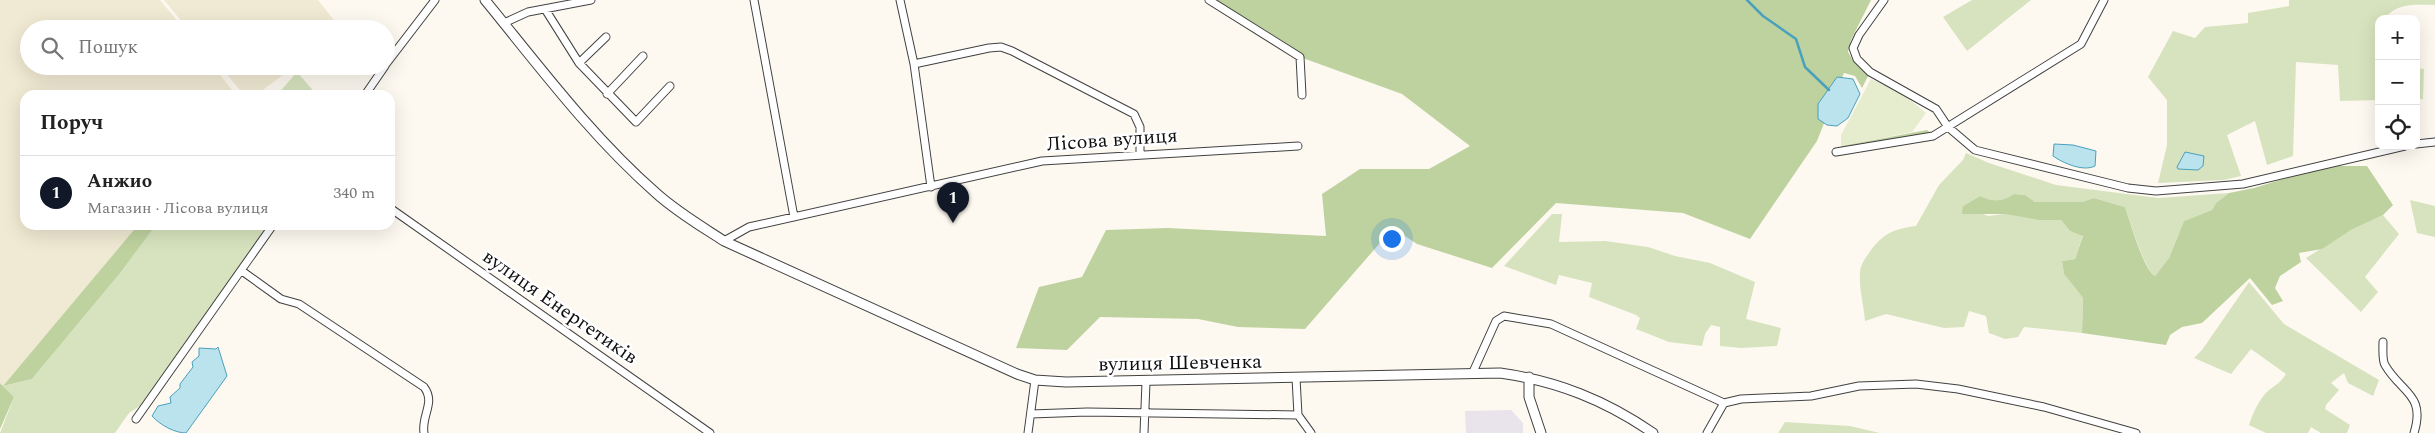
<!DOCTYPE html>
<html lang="uk">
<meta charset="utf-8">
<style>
:root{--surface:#fff;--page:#f2f2f2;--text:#222;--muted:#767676;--line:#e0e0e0;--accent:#111827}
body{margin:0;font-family:Spectral,serif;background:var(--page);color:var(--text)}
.controls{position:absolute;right:15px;top:15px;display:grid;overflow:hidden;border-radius:10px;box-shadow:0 5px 20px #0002}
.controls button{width:45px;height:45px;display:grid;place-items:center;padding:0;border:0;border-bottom:1px solid var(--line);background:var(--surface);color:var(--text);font:25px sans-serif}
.you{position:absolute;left:1391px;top:238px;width:18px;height:18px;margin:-12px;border:4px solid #fff;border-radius:50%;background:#1a73e8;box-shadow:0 0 0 8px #1a73e833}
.badge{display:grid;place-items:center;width:32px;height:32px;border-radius:50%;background:var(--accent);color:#fff;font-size:16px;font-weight:700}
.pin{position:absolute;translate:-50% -41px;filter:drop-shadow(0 1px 2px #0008)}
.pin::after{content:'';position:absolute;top:26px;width:18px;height:15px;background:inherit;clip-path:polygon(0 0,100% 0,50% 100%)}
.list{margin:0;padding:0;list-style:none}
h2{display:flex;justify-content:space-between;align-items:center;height:65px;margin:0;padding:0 20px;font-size:21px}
h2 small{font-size:16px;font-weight:400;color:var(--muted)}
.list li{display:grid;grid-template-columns:32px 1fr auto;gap:15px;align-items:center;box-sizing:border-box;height:75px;padding:0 20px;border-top:1px solid var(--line)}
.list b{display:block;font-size:19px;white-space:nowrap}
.list p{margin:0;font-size:16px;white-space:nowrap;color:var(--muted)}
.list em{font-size:16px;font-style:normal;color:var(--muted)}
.icon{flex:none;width:28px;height:28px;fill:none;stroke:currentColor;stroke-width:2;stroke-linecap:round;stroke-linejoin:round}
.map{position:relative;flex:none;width:2435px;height:433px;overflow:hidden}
.search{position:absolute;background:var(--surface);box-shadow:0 5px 20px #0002;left:20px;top:20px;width:375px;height:55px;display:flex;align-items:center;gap:12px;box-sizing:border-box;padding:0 18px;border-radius:28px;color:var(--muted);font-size:19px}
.panel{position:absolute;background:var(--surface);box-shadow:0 5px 20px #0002;left:20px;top:90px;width:375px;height:140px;border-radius:15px}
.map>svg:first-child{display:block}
</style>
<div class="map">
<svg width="2435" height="433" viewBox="0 0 2435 433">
<rect width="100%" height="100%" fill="#fdf9f0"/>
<path fill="#e9e3eb" d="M1511 410 1523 423V433H1466L1465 411Z"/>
<path fill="#f0e9d3" d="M0 0H160L184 29H29V66H213L236 95H25V225H138L3 386 0 383Z
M164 0H318L341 29H188Z
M220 66H295L256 95H244Z"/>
<path fill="#d7e3be" d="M1972 0H2031L1967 51 1943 17Z
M2289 0H2435V5C2417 5 2396 2 2385 19H2379V100L2340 101 2338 65 2296 62 2293 156 2267 165 2255 121 2227 135 2241 176 2224 180 2158 183 2167 145V100L2148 77 2173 31 2195 38 2205 27 2248 23V13L2289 6Z
M2416 68 2424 69 2423 99H2416Z
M297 72 317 95H277Z
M1966 153 1989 163 2056 185 2158 198 2229 193 2216 203 2212 210 2184 221 2169 258 2155 276C2145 271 2130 221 2125 207L2094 198 2082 202H2035L2025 195 2014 194C2002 202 1993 202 1980 196L1963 206 1988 216 2004 214 2038 220H2061L2070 231 2083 235 2075 259 2062 261 2064 274 2083 298 2082 333 2024 327 2018 337 2005 339 1989 333 1986 316 1969 311 1964 327 1944 328 1886 314 1865 321C1864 306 1859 289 1860 274 1860 266 1864 260 1869 253 1882 234 1893 229 1916 226L1939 185 1963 160Z
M2410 200 2435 206V237L2417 233Z
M1552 214H1562L1559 242 1605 241 1648 247 1675 256 1710 263 1755 282 1746 319 1781 328 1777 346 1741 348 1720 346V327L1711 325 1705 334 1702 346 1669 342 1636 329 1640 318 1636 315 1589 297 1592 283 1559 275 1556 285 1504 266Z
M2383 215 2399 234 2365 277 2378 292 2361 312 2306 258 2351 230Z
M156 225H273L149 400 129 413 115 433H0L14 397 3 386 32 379 121 272Z
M2249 282 2284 324 2379 380 2373 396 2348 383 2344 373 2331 383 2339 390 2326 405 2325 409 2350 425 2347 433H2321L2311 427 2308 433H2266L2249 425C2253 413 2259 399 2269 390 2276 385 2281 382 2286 374L2251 349 2231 374 2194 358 2202 350Z
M1785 422 1850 426 1880 433H1778Z"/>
<path fill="#bed29f" d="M1213 0H1871L1851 40 1848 52 1854 62 1868 76 1862 88 1855 76 1844 73 1817 141 1750 239 1683 213 1556 203 1492 268 1417 244 1393 228 1305 329 1238 327 1198 319 1100 317 1067 350 1016 348 1039 287 1082 277 1106 230 1168 228 1326 236 1322 194 1360 169H1429L1470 146 1402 94 1300 57Z
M1927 130 1932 134 1841 149V146Z
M2325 166H2367L2393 205 2383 215 2351 230 2322 249 2299 253 2301 262 2280 276 2275 288 2283 301 2272 305 2250 278 2202 323 2182 327 2170 335 2166 345 2082 333 2083 298 2064 274 2062 261 2075 259 2083 236 2070 231 2061 220H2038L2004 214H1962L1963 206 1980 196C1993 202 2002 202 2014 194L2025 195 2035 202H2082L2094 198 2125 207C2130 221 2144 271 2155 276L2169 258 2184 221 2212 210 2216 203 2229 193 2254 188Z
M138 225H156L121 272 32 379 3 386 14 397 0 429V383L3 386Z"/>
<path fill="#e6ecce" d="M1871 79 1900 92 1926 113 1912 132 1841 146V135Z"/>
<path fill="#bbe3ee" stroke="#4ba0bc" d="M1837 77 1853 79 1860 94 1848 118 1837 126 1827 125 1818 119V104Z
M2054 144 2073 145 2096 151 2095 166C2083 172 2063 163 2053 156Z
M2185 152 2204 156 2203 166 2198 170 2178 169 2177 167Z
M218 347 227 376 186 433C175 433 160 425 152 416L158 406 171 403 170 397 180 388V384L193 367 192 362 199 356V348L216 349Z"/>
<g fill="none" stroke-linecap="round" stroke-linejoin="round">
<path stroke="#4ba0bc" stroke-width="2.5" d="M1747 0 1763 16 1796 39 1805 67 1829 90"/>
<defs>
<path id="minor" d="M754 0 794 217
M900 0 914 64 931 187
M1209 0 1300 57 1302 95
M1884 0 1859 35 1853 48 1857 59 1870 72 1936 109 1948 127 1975 150 2128 188 2156 191 2243 184 2405 146
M545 9 579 63 636 122 670 86
M504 23 528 12 591 0
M579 63 606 37
M386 64 435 0
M914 64 989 48 1001 47 1012 51 1134 114 1140 127V154
M607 94 643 56
M365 95 385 66
M2416 144 2435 142
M1836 152 1933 136 2081 44 2104 0
M390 208 710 433
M724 241 749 227 1042 161 1298 146
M242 271 281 299 299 304 424 387C436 403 421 415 424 433
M2383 342C2383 348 2382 360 2385 365 2401 393 2426 394 2414 433
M1473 372 1496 321 1504 316 1551 324 1724 403 1741 399 1811 396 1859 386 1916 384 1958 389 2044 407 2136 433
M1296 378 1298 415 1311 433
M1031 414 1087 412 1298 415
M136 419 273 225
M1028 433 1035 380
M1144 433 1146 382
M1707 433 1724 403"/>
<path id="tertiary" d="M485 0C539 66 591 136 656 193 677 212 701 226 724 241L1017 374 1035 380 1066 382 1500 373C1557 381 1605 400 1653 433
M1529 377V397L1541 433"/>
</defs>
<use href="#minor" stroke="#414141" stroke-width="9"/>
<use href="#tertiary" stroke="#414141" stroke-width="11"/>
<use href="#minor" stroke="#fff" stroke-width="7"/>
<use href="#tertiary" stroke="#fff" stroke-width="9"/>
</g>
<g text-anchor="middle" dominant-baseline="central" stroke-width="5" stroke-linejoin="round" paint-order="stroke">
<g font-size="20" fill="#0e0e0e" stroke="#fff">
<text transform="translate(1112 140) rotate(-4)">Лісова вулиця</text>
<text transform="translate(560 307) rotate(35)">вулиця Енергетиків</text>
<text transform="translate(1180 363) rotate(-1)">вулиця Шевченка</text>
</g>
</g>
</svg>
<div class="controls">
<button>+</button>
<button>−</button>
<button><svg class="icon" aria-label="locate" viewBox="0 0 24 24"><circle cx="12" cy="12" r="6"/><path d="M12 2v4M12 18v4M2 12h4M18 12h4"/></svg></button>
</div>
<div class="you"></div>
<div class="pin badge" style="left:953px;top:223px">1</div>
<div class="search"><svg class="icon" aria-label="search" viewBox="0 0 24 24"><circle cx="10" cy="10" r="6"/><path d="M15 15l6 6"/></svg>Пошук</div>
<section class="panel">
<h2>Поруч<small></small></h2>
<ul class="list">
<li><span class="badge">1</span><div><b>Анжио</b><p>Магазин · Лісова вулиця</p></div><em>340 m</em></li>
</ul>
</section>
</div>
